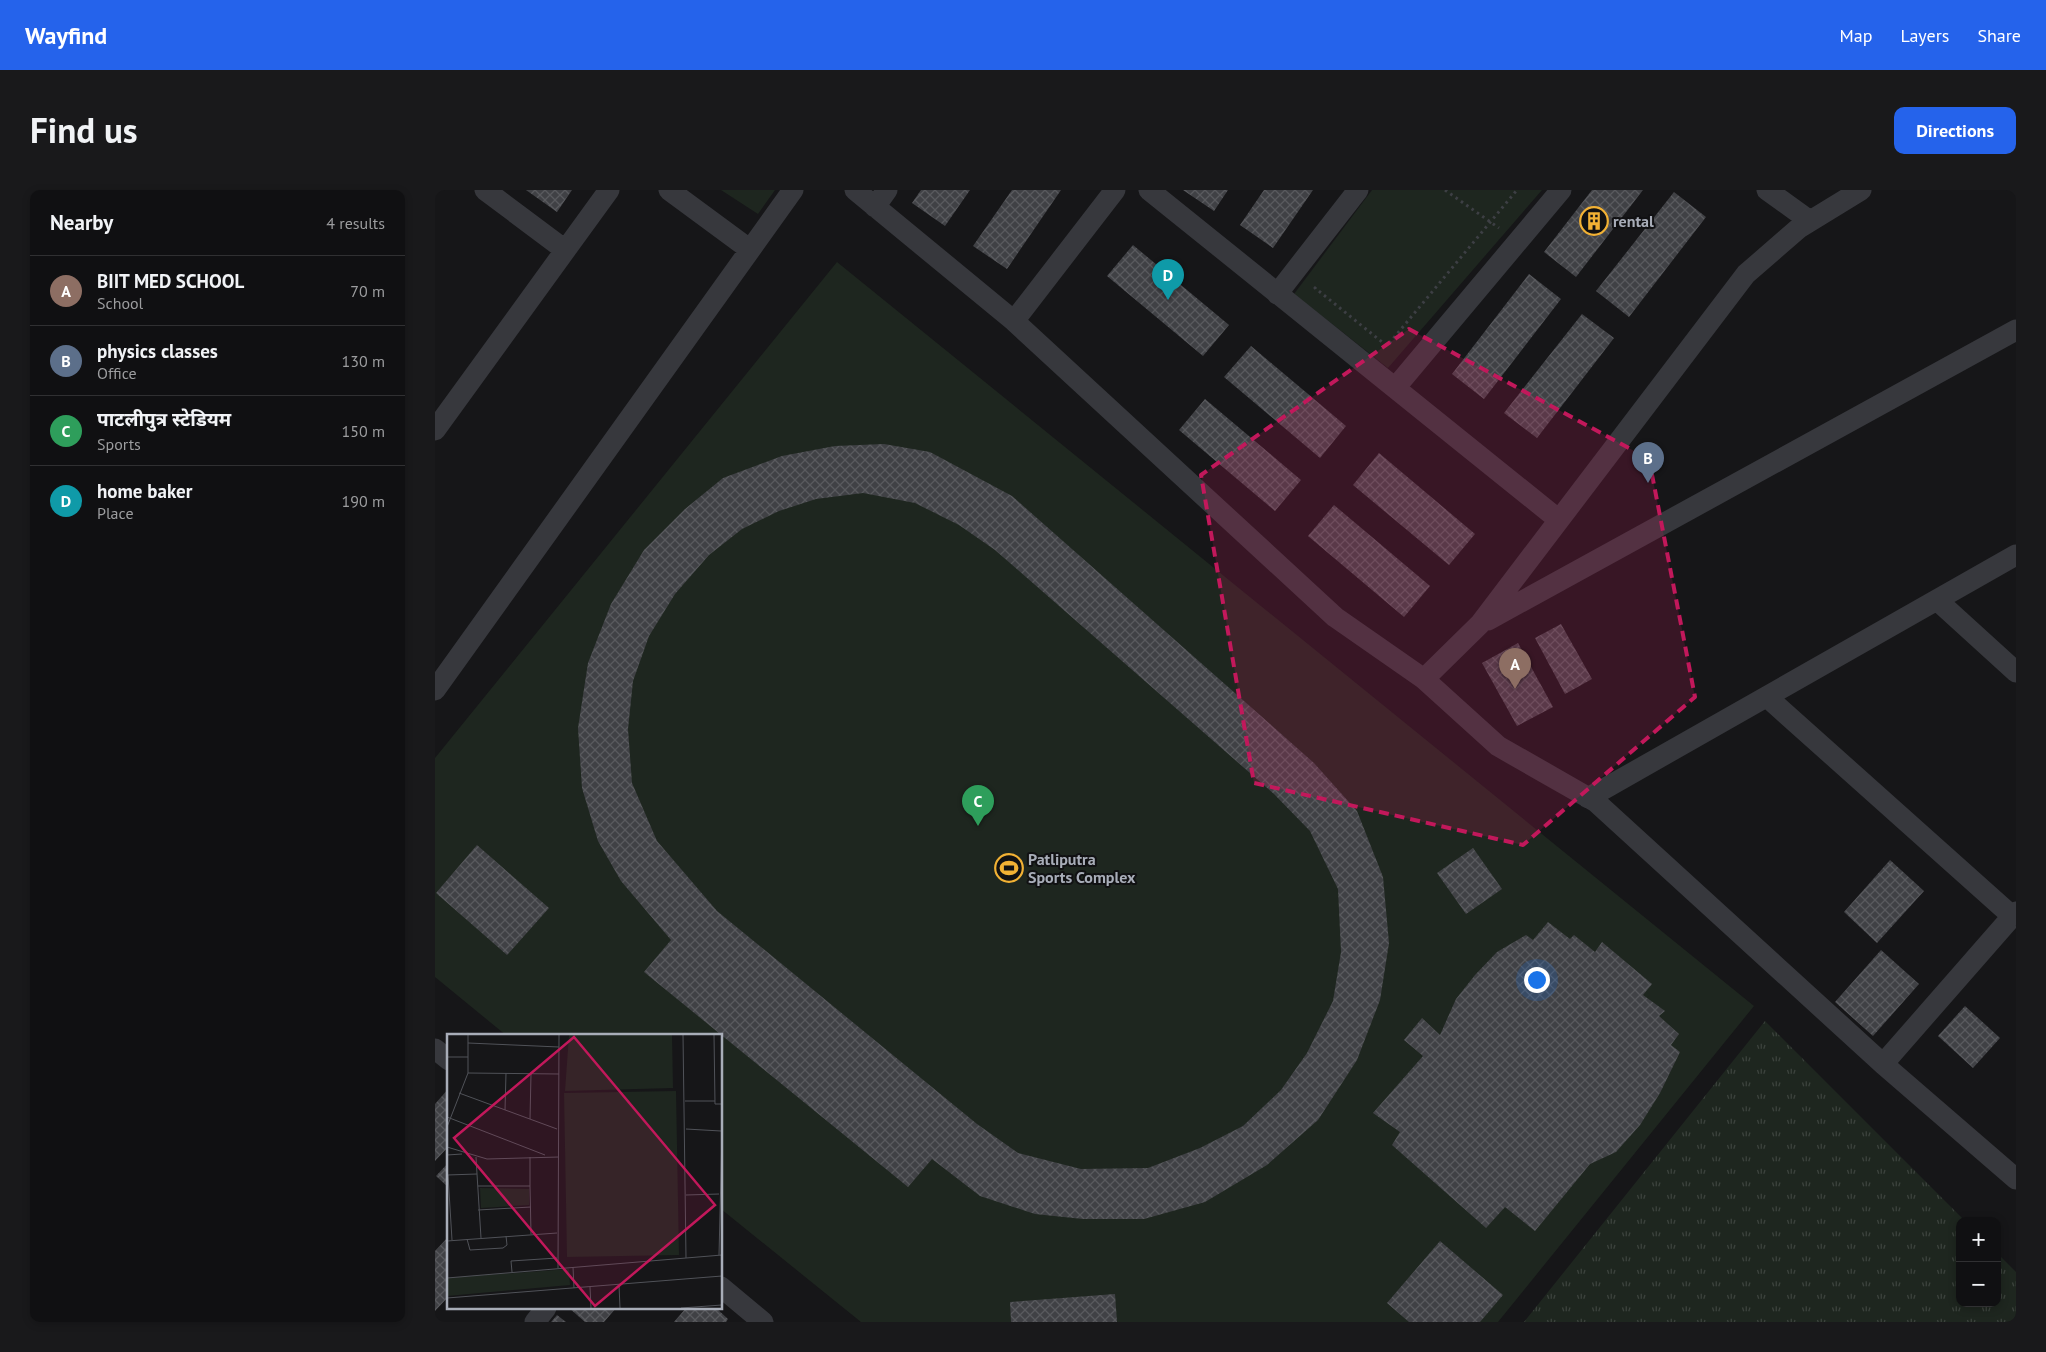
<!DOCTYPE html>
<meta charset="utf-8">
<style>
:root{--surface:#101012;--page:#19191b;--text:#f1f3f6;--muted:#9c9d9f;--line:#303032;--accent:#2563eb}
body{margin:0;font-family:"PT Sans","Noto Sans Devanagari",sans-serif;background:var(--page);color:var(--text)}
.controls{position:absolute;right:15px;bottom:15px;display:grid;overflow:hidden;border-radius:10px;box-shadow:0 2px 8px #0003}
.controls button{width:45px;height:45px;display:grid;place-items:center;padding:0;border:0;border-bottom:1px solid var(--line);background:var(--surface);color:var(--text);font:25px sans-serif}
.you{position:absolute;left:1101px;top:789px;width:18px;height:18px;margin:-12px;border:4px solid #fff;border-radius:50%;background:#1a73e8;box-shadow:0 0 0 8px #1a73e833}
.badge{display:grid;place-items:center;width:32px;height:32px;border-radius:50%;background:var(--accent);color:#fff;font-size:16px;font-weight:700}
.pin{position:absolute;translate:-50% -41px;filter:drop-shadow(0 1px 2px #0008)}
.pin::after{content:'';position:absolute;top:26px;width:18px;height:15px;background:inherit;clip-path:polygon(0 0,100% 0,50% 100%)}
.list{margin:0;padding:0;list-style:none}
h2{display:flex;justify-content:space-between;align-items:center;height:65px;margin:0;padding:0 20px;font-size:21px}
h2 small{font-size:16px;font-weight:400;color:var(--muted)}
.list li{display:grid;grid-template-columns:32px 1fr auto;gap:15px;align-items:center;box-sizing:border-box;height:70px;padding:0 20px;border-top:1px solid var(--line)}
.list b{display:block;font-size:19px;white-space:nowrap}
.list p{margin:0;font-size:16px;white-space:nowrap;color:var(--muted)}
.list em{font-size:16px;font-style:normal;color:var(--muted)}
.map{position:relative;flex:none;width:1581px;height:1132px;overflow:hidden;border-radius:10px}
header{display:flex;align-items:center;gap:30px;box-sizing:border-box;height:70px;padding:0 25px;background:var(--accent);color:#fff}
header strong{font-size:24px}
nav{display:flex;gap:28px;margin-inline-start:auto;font-size:18px}
.intro{display:flex;align-items:center;justify-content:space-between;box-sizing:border-box;height:120px;padding:0 30px}
h1{margin:0;font-size:35px}
.button{padding:12px 22px;border-radius:10px;background:var(--accent);color:#fff;font-size:18px;font-weight:700}
main{display:flex;gap:30px;padding:0 30px}
aside{flex:1;background:var(--surface);border-radius:10px;box-shadow:0 2px 8px #0003}
.map>svg:first-child{display:block}
</style>
<header>
<strong>Wayfind</strong>
<nav><a>Map</a><a>Layers</a><a>Share</a></nav>
</header>
<div class="intro"><h1>Find us</h1><a class="button">Directions</a></div>
<main>
<aside>
<h2>Nearby<small>4 results</small></h2>
<ul class="list">
<li><span class="badge" style="background:#8d6e63">A</span><div><b>BIIT MED SCHOOL</b><p>School</p></div><em>70 m</em></li>
<li><span class="badge" style="background:#5c6f8a">B</span><div><b>physics classes</b><p>Office</p></div><em>130 m</em></li>
<li><span class="badge" style="background:#2e9e5b">C</span><div><b>पाटलीपुत्र स्टेडियम</b><p>Sports</p></div><em>150 m</em></li>
<li><span class="badge" style="background:#0f9aa8">D</span><div><b>home baker</b><p>Place</p></div><em>190 m</em></li>
</ul>
</aside>
<div class="map">
<svg width="1581" height="1132" viewBox="0 0 1581 1132">
<defs>
<pattern id="grass-tufts" width="24" height="20" patternUnits="userSpaceOnUse" patternTransform="scale(1.25)"><rect width="24" height="20" fill="#1e261f"/><path d="M3 7l-1-3M5 7V3M7 7l1-3M15 17l-1-3M17 17v-4M19 17l1-3" fill="none" stroke="#3c433d"/></pattern>
<pattern id="building-cross-hatch" width="8" height="8" patternUnits="userSpaceOnUse" patternTransform="scale(1.25)"><rect width="8" height="8" fill="#404145"/><path d="M0 0l8 8M0 8l8-8" fill="none" stroke="#595a5e"/></pattern>
</defs>
<rect width="100%" height="100%" fill="#161618"/>
<path fill="url(#grass-tufts)" d="M1330 831 1530 1031H1525V1113H1562V1063L1581 1082V1132H1089Z"/>
<path fill="#1e261f" d="M286 0H340L323 24Z
M937 0H1107L953 178 859 104Z
M402 72 1319 816 1063 1132H426L286 1019V846H72L0 787V568Z"/>
<path fill="url(#building-cross-hatch)" fill-rule="evenodd" d="M91 0H137L122 22Z
M486 0H535L510 36 477 13Z
M577 0H626L572 79 538 56Z
M748 0H793L779 21Z
M829 0H878L838 58 805 35Z
M1157 0H1208L1141 87 1109 62Z
M1239 2 1271 27 1194 127 1161 101Z
M698 55 794 135 768 166 672 86Z
M1094 84 1126 109 1049 209 1017 184Z
M1147 124 1179 148 1102 248 1069 223Z
M816 156 911 236 885 268 789 187Z
M770 209 866 290 840 321 744 240Z
M449 254 495 262 577 306 879 573 922 621 948 687 954 753 945 810 922 870 883 930 832 975 770 1012 709 1029H648L600 1024 545 1006 497 969 473 997 209 782 236 750 186 691 163 651 147 598 143 538 153 473 176 414 209 360 250 319 288 288 347 266 400 256ZM428 303 480 313 524 335 560 360 839 604 875 641 903 699 906 762 898 811 872 863 846 900 808 936 765 958 713 978 646 979 583 963 542 934 282 721 222 651 197 593 193 539 198 491 214 446 240 404 274 365 307 339 344 321 381 309Z
M944 263 1040 344 1014 375 918 295Z
M899 315 995 396 969 427 873 346Z
M1126 434 1157 489 1130 504 1100 448Z
M1083 453 1118 517 1082 536 1047 473Z
M42 655 114 718 72 765 1 703Z
M1038 658 1067 699 1031 724 1002 683Z
M1455 670 1489 701 1442 753 1409 722Z
M1113 732 1135 749 1139 745 1160 762 1167 752 1217 794 1208 805 1230 821 1224 826 1244 844 1236 855 1245 862 1225 903 1205 935 1181 962 1155 974 1100 1041 1070 1017 1051 1038 957 955 965 942 938 923 988 866 969 850 987 828 1005 845 1021 809 1040 785 1062 762 1091 745 1098 750Z
M1446 760 1484 794 1438 846 1400 812Z
M1530 816 1565 848 1538 878 1503 846Z
M14 898V956L0 971V914Z
M14 972V998L1 986Z
M14 1046V1106L0 1121V1061Z
M1005 1051 1068 1105 1045 1132H974L952 1113Z
M680 1104 682 1132H576L575 1112Z
M134 1118H181L169 1132H150Z
M251 1118H281L293 1129 291 1132H239Z
M122 1125 131 1132H116Z"/>
<g fill="none" stroke-linecap="round" stroke-linejoin="round">
<path stroke="#3d3f44" stroke-width="3" stroke-dasharray="2.5 4" stroke-linecap="butt" d="M1010 0 1064 38
M881 97 880 98 952 156 1082 0"/>
<path stroke="#37383d" stroke-width="21" d="M50 0 130 60
M234 0 314 59
M420 0 579 131 900 427 989 489 1063 556 1161 612 1448 874 1581 989
M714 0 960 198 1126 0
M1332 0 1375 31
M440 17 452 0
M842 104 923 0
M579 131 680 0
M960 198 1124 330
M0 240 174 0
M1503 411 1581 482
M1053 430 1581 140
M989 489 1045 434 1311 84 1364 38 1426 0
M0 500 358 0
M1332 507 1577 726
M1153 608 1581 365
M0 859 14 870
M1448 874 1581 722
M286 1097 328 1132
M100 1132 111 1118"/>
</g>
<path fill="#c2185b" fill-opacity="0.2" stroke="#c2185b" stroke-width="4" stroke-dasharray="10 6" stroke-linejoin="round" d="M974 139 1214 269 1260 507 1088 655 819 593 766 285Z"/>
<defs>
<symbol id="building-ring" viewBox="-11 -11 22 22"><circle r="9.5" fill="#111113" stroke="#f2b134" stroke-width="1.5"/><path d="M-4-6H4V6H1V3H-1V6H-4ZM-2.5-4.3h1.7v1.8h-1.7ZM.8-4.3h1.7v1.8H.8ZM-2.5-1h1.7V.8h-1.7ZM.8-1h1.7V.8H.8Z" fill="#f2b134"/></symbol>
<symbol id="stadium-ring" viewBox="-11 -11 22 22"><circle r="9.5" fill="#111113" stroke="#f2b134" stroke-width="1.5"/><path d="M0-5a6.5 5 0 1 0 0 10a6.5 5 0 1 0 0-10ZM-3.5-1.8h7v3.6h-7Z" fill="#f2b134"/></symbol>
</defs>
<g fill-rule="evenodd">
<use href="#building-ring" x="1143" y="15" width="32" height="32"/>
<use href="#stadium-ring" x="558" y="662" width="32" height="32"/>
</g>
<g text-anchor="middle" dominant-baseline="central" stroke-width="4" stroke-linejoin="round" paint-order="stroke">
<g font-size="16" font-weight="bold" fill="#a8adb8" stroke="#111113" text-anchor="start">
<text x="1178" y="31">rental</text>
<text x="593" y="669">Patliputra<tspan x="593" dy="18">Sports Complex</tspan></text>
</g>
</g>
<g transform="translate(12 844)">
<rect width="275" height="275" fill="#161618"/>
<path d="M122 1H225L226 54 118 57Z" fill="#1e261f"/>
<path d="M229 57 232 221 120 223 117 59ZM33 154 82 155V171L34 174ZM122 235 123 251 0 262V244Z" fill="#1e261f"/>
<path fill="none" stroke="#505258" stroke-width="1" d="M21 1V39L112 40M236 1 239 224M267 1 268 70H275M21 9 112 13M0 23H21M12 59 110 95M238 67H268M58 76 59 39M0 83 98 121M83 85 84 40M0 93 21 39M239 95 274 97M0 113 40 125 112 123M0 121 15 120M83 123V152M30 140 34 204M0 141 30 140 29 123M1 141 5 206M31 152H83L84 200M239 161 272 160M31 176 84 173M20 205 23 216 56 214 60 211 59 202M0 207 110 199M272 221 275 97M126 233 127 254M111 234 112 1M65 238 64 227 110 224M0 244 275 221M172 251 173 274M143 253 144 274M0 264 275 242M234 274 275 271"/>
<path fill="#c2185b" fill-opacity="0.15" stroke="#c2185b" stroke-width="2.5" d="M127 3 268 171 148 272 7 104Z"/>
<rect width="275" height="275" fill="none" stroke="#a8adb8" stroke-width="2.5"/>
</g>
</svg>
<div class="controls">
<button>+</button>
<button>−</button>
</div>
<div class="you"></div>
<div class="pin badge" style="left:1080px;top:499px;background:#8d6e63">A</div>
<div class="pin badge" style="left:1213px;top:293px;background:#5c6f8a">B</div>
<div class="pin badge" style="left:543px;top:636px;background:#2e9e5b">C</div>
<div class="pin badge" style="left:733px;top:110px;background:#0f9aa8">D</div>
</div>
</main>
